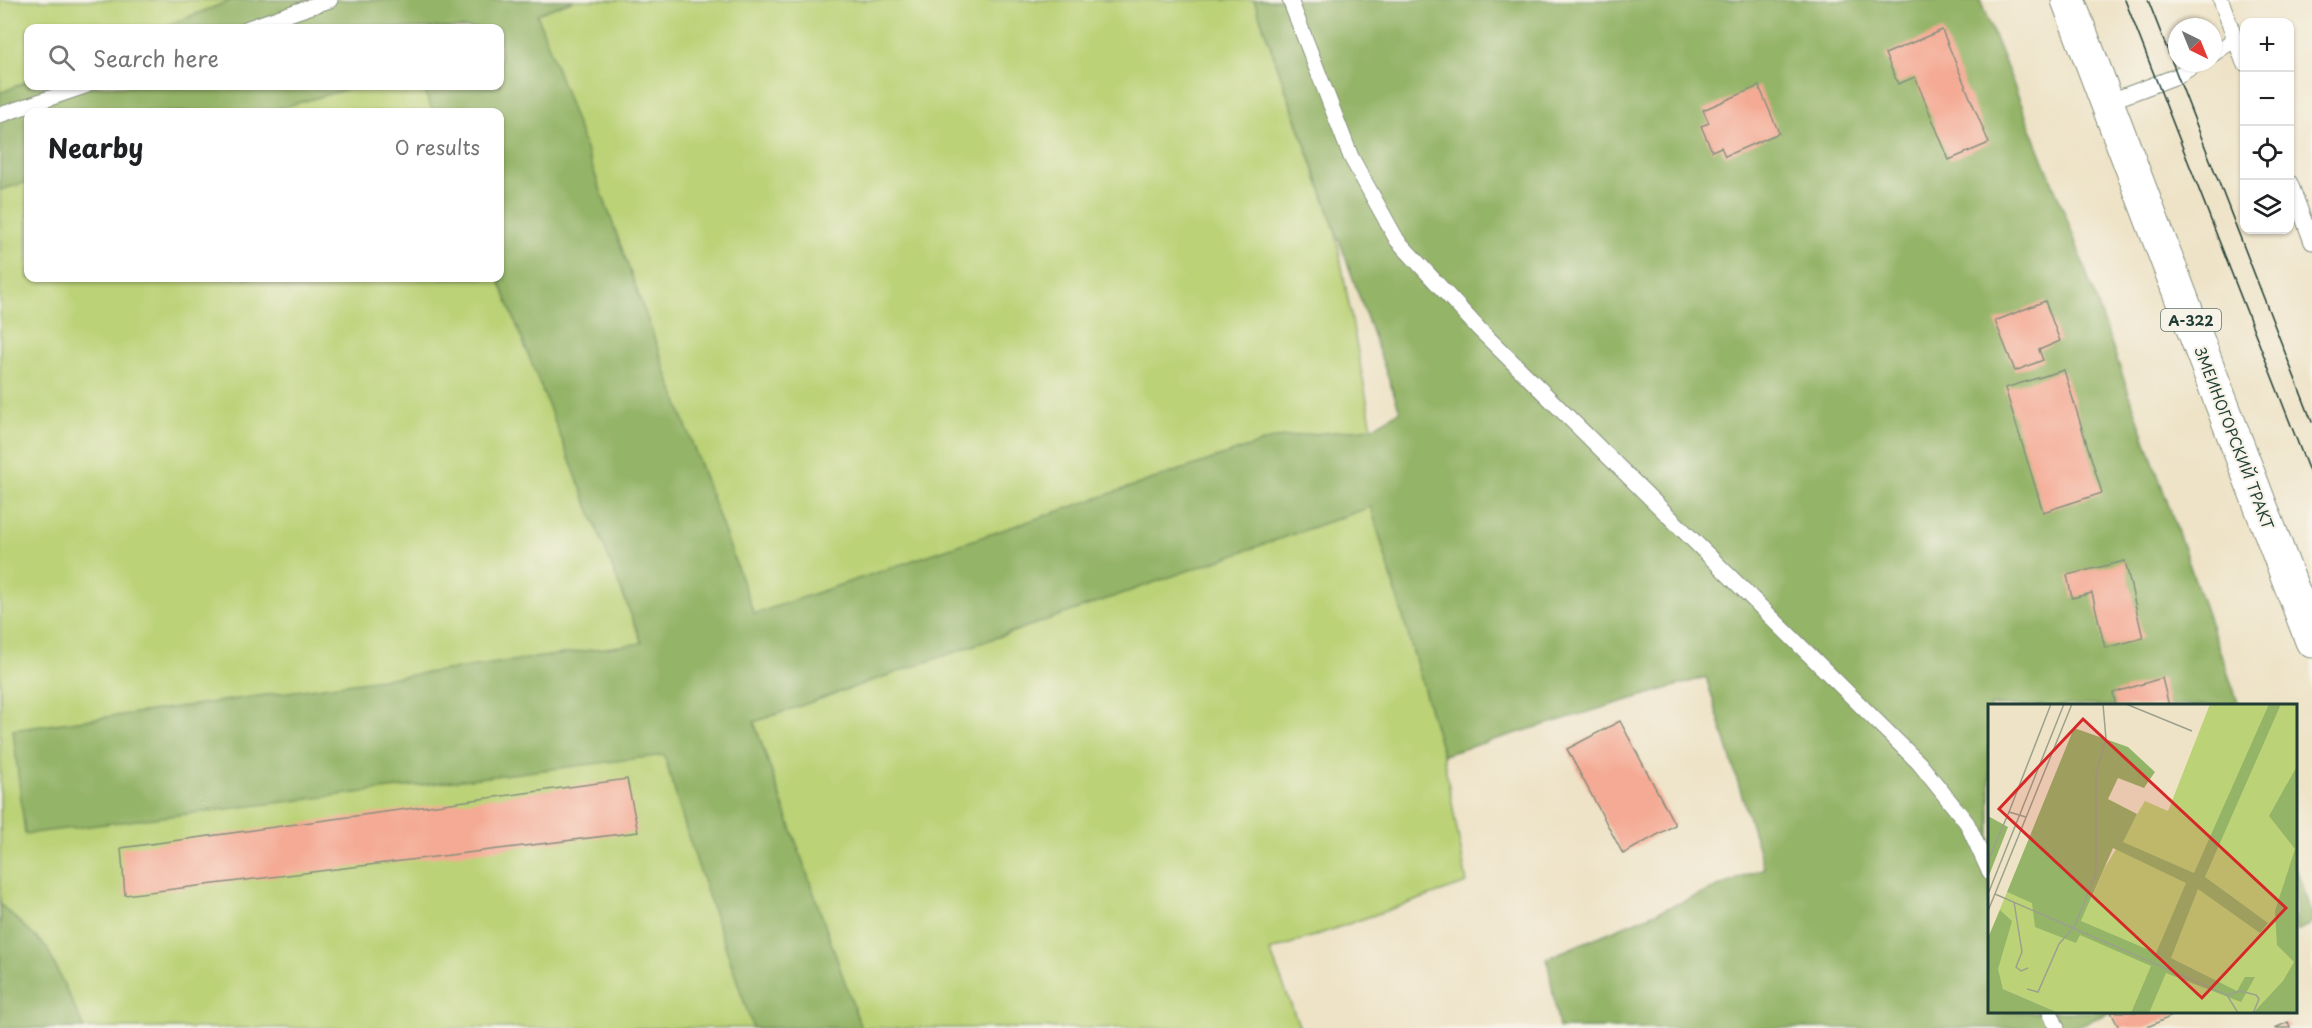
<!DOCTYPE html>
<meta charset="utf-8">
<style>
:root{--surface:#fff;--page:#f6f6f6;--text:#202124;--muted:#757577;--line:#e0e0e0}
body{margin:0;font-family:"Playpen Sans",sans-serif;background:var(--page);color:var(--text)}
.controls{position:absolute;right:18px;top:18px;display:grid;overflow:hidden;border-radius:12px;box-shadow:0 2px 4px #0004}
.controls button{width:54px;height:54px;display:grid;place-items:center;padding:0;border:0;border-bottom:2px solid var(--line);background:var(--surface);color:var(--text);font:30px sans-serif}
.compass{position:absolute;left:2168px;top:18px;width:54px;height:54px;border-radius:50%;background:var(--surface);box-shadow:0 2px 4px #0004;rotate:137deg}
.list{margin:0;padding:0;list-style:none}
h2{display:flex;justify-content:space-between;align-items:center;height:78px;margin:0;padding:0 24px;font-size:26px}
h2 small{font-size:20px;font-weight:400;color:var(--muted)}
.icon{flex:none;width:33px;height:33px;fill:none;stroke:currentColor;stroke-width:2;stroke-linecap:round;stroke-linejoin:round}
.map{position:relative;flex:none;width:2312px;height:1028px;overflow:hidden}
.search{position:absolute;background:var(--surface);box-shadow:0 2px 4px #0004;left:24px;top:24px;width:480px;height:66px;display:flex;align-items:center;gap:15px;box-sizing:border-box;padding:0 21px;border-radius:12px;color:var(--muted);font-size:22px}
.panel{position:absolute;background:var(--surface);box-shadow:0 2px 4px #0004;left:24px;top:108px;width:480px;height:174px;border-radius:12px}
.map>svg:first-child{display:block}
</style>
<div class="map">
<svg width="2312" height="1028" viewBox="0 0 2312 1028">
<rect width="100%" height="100%" fill="#f7f3e8"/>
<filter id="ink" filterUnits="userSpaceOnUse"><feTurbulence type="fractalNoise" baseFrequency=".0167" numOctaves="2"/><feDisplacementMap in="SourceGraphic" scale="12" xChannelSelector="R" yChannelSelector="G"/><feConvolveMatrix kernelMatrix="1 2 1 2 8 2 1 2 1" color-interpolation-filters="sRGB"/></filter>
<filter id="wash" filterUnits="userSpaceOnUse"><feTurbulence type="fractalNoise" baseFrequency=".008" numOctaves="4" result="noise"/><feDisplacementMap in="SourceGraphic" scale="24" xChannelSelector="R" yChannelSelector="G"/><feGaussianBlur stdDeviation="1.35" result="paint"/><feColorMatrix in="noise" values="0 0 0 0 0 0 0 0 0 0 0 0 0 0 0 0 0 1.4 0 .05"/><feComposite in="paint" operator="in"/></filter>
<g filter="url(#wash)">
<rect width="100%" height="100%" fill="#eee3c7"/>
<path fill="#bbd277" stroke="#6d8856" stroke-width="1.5" fill-rule="evenodd" d="M0 0H1254L1335 230 1372 428 1443 755 1467 883 1270 951 1300 1028H0ZM28 28H500V86H28ZM28 112H500V278H28Z"/>
<path fill="#94b468" stroke="#5a784e" stroke-width="1.5" d="M232 0H574L537 14 754 614 1275 438 1372 428 1400 411 1254 0H1980L2072 232 2239 705 1990 706V1012H2111L2073 1028H1559L1547 958 1764 868 1706 677 1443 755 1371 507 754 722 861 1028H753L688 836 664 755 25 834 13 730 642 643 498 278 500 112H433L422 86H500V28H160Z
M28 81V86H358L266 112H28V182L0 190V93Z
M2296 868 2312 915V924L2296 931Z
M0 904 47 948 84 1028H0Z"/>
<g id="blocks">
<path fill="#f4aa94" d="M1942 30 1989 143 1949 160 1915 77 1898 84 1885 54Z
M1759 86 1779 133 1725 156 1721 147 1712 151 1701 126 1709 123 1703 110Z
M2045 301 2060 341 2039 350 2043 360 2015 371 1995 321Z
M2064 370 2102 493 2043 512 2005 388Z
M2125 561 2143 638 2105 648 2092 593 2072 598 2067 575Z
M2162 678 2169 706H2116L2113 693Z
M1620 721 1675 825 1623 854 1567 749Z
M627 779 638 832 125 895 121 848Z
M2111 1012H2181L2145 1028H2119Z
M2288 1022 2290 1028H2275Z"/>
</g>
</g>
<g filter="url(#ink)">
<use href="#blocks" fill-opacity="0" stroke="#86907e" stroke-width="1.5"/>
<g fill="none" stroke-linecap="round" stroke-linejoin="round">
<defs>
<path id="lane" d="M1290 0 1351 157 1397 240 1479 329 1919 763 1967 823 1990 873
M248 28 330 0
M2235 39 2244 63
M2213 54 2235 39 2221 0
M2108 102 2177 76 2198 63
M0 115 85 86
M2290 183 2312 242
M2050 1012 2057 1028"/>
<path id="highway" d="M2068 0 2312 641"/>
</defs>
<use href="#lane" stroke="#86907e" stroke-width="17"/>
<use href="#highway" stroke="#86907e" stroke-width="35"/>
<use href="#lane" stroke="#fff" stroke-width="15"/>
<use href="#highway" stroke="#fff" stroke-width="33"/>
<path stroke="#1f3d34" stroke-width="1.5" d="M2125 0 2312 479
M2148 0 2312 422"/>
</g>
</g>
<g text-anchor="middle" dominant-baseline="central" stroke-width="4.5" stroke-linejoin="round" paint-order="stroke">
<rect fill="#f7f3e8" stroke="#60746a" stroke-width="1.5" x="2161" y="309" width="60" height="22" rx="4.5"/>
<g font-size="14" font-weight="bold" fill="#1f3d34">
<text x="2191" y="320">А-322</text>
</g>
<g font-size="15" fill="#1f3d34" stroke="#f7f3e8">
<text transform="translate(2235 438) rotate(69)">ЗМЕИНОГОРСКИЙ ТРАКТ</text>
</g>
</g>
<g transform="translate(1988 704)">
<rect width="309" height="309" fill="#eee3c7"/>
<path d="M222 0H309V309H71L15 285 0 234 19 188 93 217 116 165 157 97 180 107Z" fill="#bbd277"/>
<path d="M281 0H293L217 173 280 219 272 229 210 185 183 254 249 287 257 273H267L253 298 178 269 161 309H143L163 262 92 231 88 239 47 223 44 199 19 188 86 24 140 43 167 68 156 84 130 74 120 95 149 110 135 138 206 169ZM125 144 198 179 168 249 93 217ZM309 62V309H265L295 277 306 258 289 241 287 207 307 145 281 112ZM0 112 20 123 0 174ZM12 206 24 217 10 265 15 285 71 309H0V234Z" fill="#94b468" fill-rule="evenodd"/>
<path fill="none" stroke="#9ba18c" stroke-width="1.5" d="M138 0 204 27M21 108 63 0M0 157 21 108 38 113M0 190 76 0M7 190 239 291 250 309M26 198 34 248 28 263 33 267 40 264M0 207 84 0M39 285 50 288 71 240 86 223 108 170V70L118 35 115 0M239 291 252 287 268 291 271 295 265 309"/>
<path fill="#d62828" fill-opacity="0.15" stroke="#d62828" stroke-width="3" d="M95 15 298 204 214 294 11 105Z"/>
<rect width="309" height="309" fill="none" stroke="#1f3d34" stroke-width="3"/>
</g>
</svg>
<div class="controls">
<button>+</button>
<button>−</button>
<button><svg class="icon" aria-label="locate" viewBox="0 0 24 24"><circle cx="12" cy="12" r="6"/><path d="M12 2v4M12 18v4M2 12h4M18 12h4"/></svg></button>
<button><svg class="icon" aria-label="layers" viewBox="0 0 24 24"><path d="M12 4l9 5-9 5-9-5zM3 14l9 5 9-5"/></svg></button>
</div>
<svg class="compass" viewBox="-18 -18 36 36"><path d="M0-13l5 13h-10z" fill="#e53935"/><path d="M0 13l5-13h-10z" fill="#757577"/></svg>
<div class="search"><svg class="icon" aria-label="search" viewBox="0 0 24 24"><circle cx="10" cy="10" r="6"/><path d="M15 15l6 6"/></svg>Search here</div>
<section class="panel">
<h2>Nearby<small>0 results</small></h2>
<ul class="list">
</ul>
</section>
</div>
